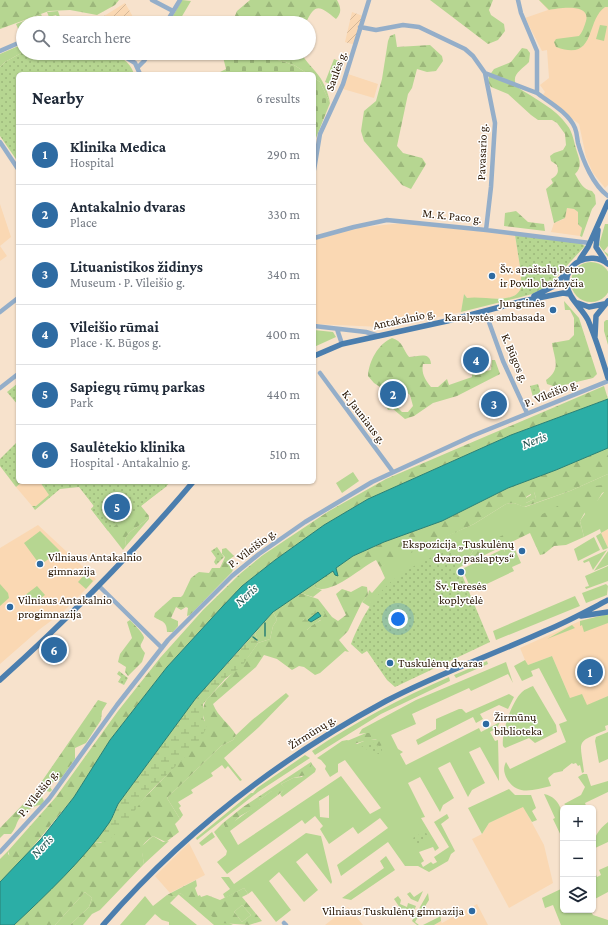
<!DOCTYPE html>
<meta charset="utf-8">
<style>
:root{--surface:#fff;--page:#f6f6f7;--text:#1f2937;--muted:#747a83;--line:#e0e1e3;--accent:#2e6ba2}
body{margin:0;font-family:"Crimson Pro",serif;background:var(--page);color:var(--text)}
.controls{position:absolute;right:12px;bottom:12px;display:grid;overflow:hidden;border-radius:6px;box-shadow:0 1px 3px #0004}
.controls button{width:36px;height:36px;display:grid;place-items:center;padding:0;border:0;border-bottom:1px solid var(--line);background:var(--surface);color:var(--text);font:20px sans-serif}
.you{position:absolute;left:398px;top:619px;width:14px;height:14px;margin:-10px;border:3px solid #fff;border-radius:50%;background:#1a73e8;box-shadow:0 0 0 6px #1a73e833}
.badge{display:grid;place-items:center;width:26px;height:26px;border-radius:50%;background:var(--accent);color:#fff;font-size:13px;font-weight:700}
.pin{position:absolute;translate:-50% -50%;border:2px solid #fff;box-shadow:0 1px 4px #0006}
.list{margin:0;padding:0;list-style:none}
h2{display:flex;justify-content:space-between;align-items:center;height:52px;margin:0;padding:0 16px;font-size:17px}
h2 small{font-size:13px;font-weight:400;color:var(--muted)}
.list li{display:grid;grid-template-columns:26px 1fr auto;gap:12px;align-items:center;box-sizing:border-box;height:60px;padding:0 16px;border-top:1px solid var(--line)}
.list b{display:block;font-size:15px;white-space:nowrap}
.list p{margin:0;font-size:13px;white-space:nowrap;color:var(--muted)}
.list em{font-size:13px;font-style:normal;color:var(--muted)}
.icon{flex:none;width:22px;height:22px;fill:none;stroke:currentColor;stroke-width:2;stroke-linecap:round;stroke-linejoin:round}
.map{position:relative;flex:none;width:608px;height:925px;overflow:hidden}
.search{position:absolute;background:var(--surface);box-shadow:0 1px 3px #0004;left:16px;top:16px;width:300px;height:44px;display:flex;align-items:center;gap:10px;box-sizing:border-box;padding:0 14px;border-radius:22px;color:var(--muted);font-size:15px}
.panel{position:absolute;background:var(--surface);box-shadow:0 1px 3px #0004;left:16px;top:72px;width:300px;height:412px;border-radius:6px}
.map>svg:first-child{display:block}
</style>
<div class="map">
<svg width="608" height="925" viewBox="0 0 608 925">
<defs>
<pattern id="industrial-furrows" width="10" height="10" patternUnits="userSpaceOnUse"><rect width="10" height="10" fill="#fad8b3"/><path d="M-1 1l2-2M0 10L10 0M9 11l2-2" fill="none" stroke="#d6b898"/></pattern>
<pattern id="forest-firs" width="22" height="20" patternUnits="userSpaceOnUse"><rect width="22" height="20" fill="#b6d691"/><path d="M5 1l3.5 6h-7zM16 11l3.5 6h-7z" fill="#9cb77b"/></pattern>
<pattern id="wetland-marsh" width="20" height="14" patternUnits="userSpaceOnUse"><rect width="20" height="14" fill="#b6d691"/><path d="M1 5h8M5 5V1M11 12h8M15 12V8" fill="none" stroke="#9cb77b"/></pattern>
<pattern id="cemetery-stones" width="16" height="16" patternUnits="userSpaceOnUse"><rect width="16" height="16" fill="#b6d691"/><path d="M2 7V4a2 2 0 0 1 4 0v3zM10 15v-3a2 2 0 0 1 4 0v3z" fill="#9cb77b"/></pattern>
<pattern id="park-dots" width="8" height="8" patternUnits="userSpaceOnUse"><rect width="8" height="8" fill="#b6d691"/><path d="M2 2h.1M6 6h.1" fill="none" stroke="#9cb77b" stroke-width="1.8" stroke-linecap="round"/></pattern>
</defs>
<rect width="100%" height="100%" fill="#f7e2cc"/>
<path fill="#fad8b3" d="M539 0H608V185L605 188 593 173 586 157 579 124 542 96 545 92 540 85 549 78 547 50 542 51 525 18 548 10Z
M348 74 378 84 374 98 343 89Z
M0 204 11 237 0 246 7 256 0 261Z
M567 208 574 209 578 212V224L582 228 580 236 551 232 554 223 564 219Z
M402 223 515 235 521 273V288L520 293 509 298 487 299 467 298 464 294 461 312 421 321 382 327 314 324V240L356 228Z
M22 482H40L50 495 36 506H32L16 487Z
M38 525 96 579 63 612 40 629 0 664V548Z
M608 529V548L601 533Z
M608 614V696L586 706 570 698 552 656 528 665 525 660 520 648 580 621Z
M523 806 544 845 553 883 509 908 472 839 482 834 489 823Z
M189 843 205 875 170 893 155 876Z
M477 904 488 925H434L441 921 442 923Z
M348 907 363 925H325Z"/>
<path fill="url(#industrial-furrows)" d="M125 3 132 15 133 23H113L107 20 104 16Z
M352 12 363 16 355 45 345 42Z"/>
<path fill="#b6d691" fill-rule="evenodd" d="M182 0 191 1 178 23 170 21Z
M58 11 62 23H57L60 21 56 15 49 17 47 12Z
M41 14 43 19 41 20 42 23 37 21 23 23 22 38 16 24Z
M600 25 607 26 604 41 596 39Z
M23 44V52L5 62 0 67V54Z
M104 53C118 53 130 61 134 74H130C127 61 115 59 104 53Z
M130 53H144L140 60 128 54Z
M334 59 344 63 335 86 325 82Z
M605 224H608V246L604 251 608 254V257L599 245Z
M571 282a20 20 0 1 1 40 0a20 20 0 1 1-40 0Z
M521 288V297L461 312 464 294 467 298C483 295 514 306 521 288Z
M314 330 333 332 336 337 314 347Z
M353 472 359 481 342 493 336 483Z
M608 474V529L601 533 608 548 603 550 596 536 601 533 600 529 584 537 580 521 585 514 584 512 597 501 604 492 473 551 464 565 460 567 463 574 370 607 362 602 368 595 369 590 372 593 385 578 380 567 392 560 474 524 506 504 514 503 525 507 570 491Z
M149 516V519L126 546 125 539C130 528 143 526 149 516Z
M40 531 60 551 40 565 24 543Z
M594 537 600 550 578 561 574 549Z
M513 545 521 563 512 567 514 571 472 591 462 569 503 549 505 552 504 549Z
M607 550 593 570 589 561 584 563 583 561Z
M608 551V565L594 571Z
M608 566V581L586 589 585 587 589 586 585 576Z
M85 574 93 581 86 589 78 582Z
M314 583 316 588 322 590 313 597 300 593Z
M0 584 8 593 9 598 0 606Z
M606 584 608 586 607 595 586 603 582 593Z
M37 586 45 595 32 605 24 596Z
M575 596 580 606 496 640 493 631Z
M273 612 277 620 273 626 270 639 258 643 255 633Z
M608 614V623L584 632 582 625 580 626V621Z
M572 625 575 628 547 639Z
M552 656 570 698 582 694 587 705 608 696V725L605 726 606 730C575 743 580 739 584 772L582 773 580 765 578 766 576 763 573 764 572 763 563 770V771L554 773 548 778 551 786C533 790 516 797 506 777 504 772 503 768 506 762L510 769 566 742 559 724 567 721 539 668 531 671 533 676 522 681 514 666 525 660 528 665Z
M487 661 488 664 456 678 454 675Z
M506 662 513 683 508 674 471 691 469 688 412 714 416 724 391 735 398 749 403 752 400 754 406 765 479 728 481 732 500 722 497 728 490 732 495 741 498 740 499 781 480 747 469 752 485 783 472 790 468 797 450 762 438 768 454 798 443 805 440 812 420 777 408 783 425 817 421 818 439 848 435 851 433 847 419 852 424 861 421 863 423 867 431 862 433 864 437 862 434 857 449 847 434 822 447 814 449 818 441 824 455 851 451 854 448 861 429 872 418 866H405L388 842 341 876 337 865 388 828 380 818 358 834 353 827 329 844 320 829 323 826 315 816 305 824 302 820 227 874 217 862 226 855 227 851 214 832 223 823 225 827C238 820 247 811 259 805V800L273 790 278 795 230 831 238 845 341 776 370 814 381 808 345 760 338 764V772L330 777 325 769 326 766 321 760 317 758 342 741 347 740 357 744 364 741H375L377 739 371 740 366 733 359 734 362 729 416 700ZM329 795V818L320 817 319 801Z
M449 677 450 681 381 714 315 755 312 751C355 722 401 698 449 677Z
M533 686 556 725 557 732 535 743 529 738 505 748 503 746C501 733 512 701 522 692 525 689 529 688 533 686Z
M286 693 289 696 259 727 224 758 242 780 240 781 228 766 225 769 222 765 211 773 213 776 191 790 193 793 178 802 181 806 179 808 183 815 180 819 167 798 221 746 233 740 236 735 252 720Z
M509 694 514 697 508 709 499 705 480 714 483 719 476 723 473 717 418 745 416 740 436 729V719L459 709H462L466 713Z
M608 732V759L599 763 595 741 596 737Z
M305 755 310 758 258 792 197 840 196 838 251 793H253L257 788Z
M312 764 316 769 315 772 282 797 280 794 285 788 281 784 293 778 302 777Z
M583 774H587L591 786 608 781V792L585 803 587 808H570L564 804 581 795 585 787 578 777Z
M509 789 515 795H531L536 808 532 811 537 820 532 822 523 807 489 823 482 834 468 808Z
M544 794C566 799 563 823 563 840L553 819 555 818Z
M608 822V842L593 849C593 837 599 829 608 822Z
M212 832 215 837 202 846 199 843Z
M306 833 321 836 332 882 331 884 307 853 296 862 318 890 304 902 279 872 269 881 291 910 276 922 252 891 248 894 244 888 225 898 223 894 230 889 221 877H229L234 884Z
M153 836 163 842 169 841 144 864 141 847Z
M8 851V854L16 861H21L0 882V859Z
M386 856 395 870 351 900 342 898 384 868 380 861Z
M608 866V892L593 900V873L595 872 597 877 601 875 599 870Z
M563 888V910H590L593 915 608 920V925H561L553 905 545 908 542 898Z
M423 891 418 902 411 899 407 894 410 892 414 897Z
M85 892 92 898 89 907 70 925H55Z
M180 893 229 923 233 925H214L178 894Z
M428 893 429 900 415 922 419 925H417L412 921Z
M167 895 176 897 170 903 197 925H169V922L162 920 155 914 145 925H120L145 896 153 906Z
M398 896 401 900 400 904 407 907 408 903 416 906 413 913 400 908 394 899Z
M242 905 251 915 242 922 234 912Z
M440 911 441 921 434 925H423L439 917 437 913Z"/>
<path fill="url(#forest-firs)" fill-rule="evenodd" d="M0 0H119L115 5 97 15 70 10 49 11 0 29Z
M250 0H337C341 8 342 12 336 19 320 6 315 2 306 23H232L237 11Z
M430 0H493L489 10 491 15 504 24 505 31 498 40 488 44Z
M539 0H608V7H605C585 21 597 62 556 47L554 42 556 39 579 36C583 31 584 27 586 21 591 3 559 8 549 10Z
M395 34 397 47 430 45 442 56 443 61 436 71 427 72 417 69 412 88 408 94 397 146 403 153 422 158 426 164 411 189 402 185 364 141 361 131 364 111 376 101 382 79 388 41 390 36Z
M522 48 527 49 530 53 529 62C522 70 510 74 517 87 534 98 556 109 567 125 573 132 574 143 577 152 580 161 582 167 575 174 580 182 583 190 592 191L595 195 596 204 592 209 582 237 580 236 582 228 578 224V212L574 209 567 208 565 218 554 223 546 189 553 183 551 179C558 175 559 172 557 165L551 161 550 156 554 153 563 150 566 145 565 134 557 123 552 120H538L531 115 508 94 491 87 488 82 489 76 494 69 511 62Z
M278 53H301C305 60 310 65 315 71 323 80 328 91 330 103L320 82 314 78V74H308L294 65 278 60Z
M516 211 528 222 544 224 545 231 504 226 505 213Z
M564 301 579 318 597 374 593 378 556 387 547 384 546 380C562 368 554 359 552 343L569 340 574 335V318L570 310H565Z
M606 320H608V345L604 331V322Z
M392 338C403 341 403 350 409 357 418 357 430 351 431 364H423C421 373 425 380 431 387H438L447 379 449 385 472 377V374L491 370 492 360H495L500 374 457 396 433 403 414 416 405 419 393 409 388 410 386 406 392 402 402 412H408L413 406 410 395 402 389 398 383H394L380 387 374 383 368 376C369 361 378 344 392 338Z
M604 386 608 399 511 435 368 499 324 525 275 560 242 586 222 607 167 667 110 740 74 797 21 861H16L10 857 8 851 56 797 118 711 160 658 203 610 241 573 263 555 329 511 386 479Z
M608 448V474L570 491 524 507 514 503 506 504 474 524 380 567 376 560C360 568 333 594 316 588L314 583 333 571 335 574 336 568 353 556 384 542 442 521 508 488 556 470ZM534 492 536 498 526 503V497Z
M76 482H171L141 506 149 516C143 526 130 528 125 539L126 546 123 550 91 509 94 506Z
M602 485 605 488 594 507 585 512 580 521 584 537 566 545 554 546 544 554 540 555 530 533 464 565 473 551 595 486Z
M226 548 234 556 230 559 234 567 232 572 190 615 187 616 188 608 186 607 181 610 176 607 171 618 178 621V626L173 632H167C167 621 162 622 154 617L155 613 173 597H181L183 595 191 578 199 572 209 573 212 568H220L225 557 222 554V549Z
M362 586 367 587 368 595 362 602 348 631 339 640 349 652 345 651 320 673 315 675 304 667 299 666 292 670 277 659 264 655 256 667 213 704C218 717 229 723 236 735L233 740 221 746 167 798 180 819 175 824 179 832 166 842 153 836C138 847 142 847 144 864L100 910 92 914 83 925H70L89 907 92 898 85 892 55 925H14L61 878 93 842 101 843 184 757 205 721C201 714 203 705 207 699L248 657 258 643 270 639 273 626 277 620 273 612 300 593 318 599 332 617 338 621 346 615 336 594 342 589 351 592ZM308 617 321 620 312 625 307 630 303 620Z
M130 620C132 622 145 635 144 638 141 646 138 644 145 653L142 662 128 676 125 672 126 667 118 662 120 654 132 638 127 622Z
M98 700 107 703 102 711 101 720 86 743 75 748V759L60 780 53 782 50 787 52 790 50 792C45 791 42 789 40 784Z
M366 733H371V740L380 739 382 740V745L380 746 375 745 374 741H364L354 744 347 741Z
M311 762 312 764 306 775 293 778 281 784 286 788 278 795 272 791 259 800 260 805 240 816 228 828 225 827 223 823 243 807Z
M33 794 42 797 44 801 41 805C34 805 23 813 19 819 16 824 16 828 11 834H4L0 838V828Z
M196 880 197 886 195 888 198 896 200 895 201 897 207 895 220 900 244 888 248 894 242 897 262 921 249 925 221 923 180 893 176 897 167 895ZM242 905 251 915 242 922 234 912Z"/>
<path fill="url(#wetland-marsh)" d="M530 489 534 492 536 498 526 503 524 499 531 495Z
M319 608 325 613C322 622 313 623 307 630H305L300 626 303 620Z
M255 633 258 643 242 666 225 679 203 704V718L207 725C203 744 162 778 148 794 135 808 124 829 108 840 103 843 99 843 93 842L113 816 118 804 196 698Z"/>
<path fill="url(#cemetery-stones)" d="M222 53H278V60L294 65 308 74H216L226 69Z
M314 78 320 82 330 103 314 143Z"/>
<path fill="url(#park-dots)" d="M23 52V53H104L125 63 128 66 130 74H18V162L0 136V67L5 62Z
M515 235 579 242 585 246 548 286 532 294 521 297V273Z
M18 383V405L7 392Z
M538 384 541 394 533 397 530 386Z
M18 438V482H22L16 487 0 466V459L18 441Z
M40 482H164L167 486 108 531 91 509 94 506 79 487 60 489 35 510 32 506H36L49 495Z
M217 547 224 557 216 565 214 562 216 558 211 551Z
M450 549 463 574 462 575 490 642 395 687 387 680 367 651 362 654 351 644C375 587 394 573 450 549Z
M119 671 128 678 124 685 118 682 121 677 117 674Z
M373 742 374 745 382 749 381 755 361 747Z
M425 831 429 838 417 845 413 838Z"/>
<path fill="#2baea6" stroke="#2a8074" d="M608 399V448L556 470 508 488 442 521 384 542 353 556 336 568 338 576 335 575 333 571 273 612 196 698 118 804C115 810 113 817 109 823 85 858 45 896 14 925H0V882L41 839 74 797 110 740 167 667 222 607 242 586 275 560 324 525 368 499 511 435Z
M318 612 321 616 311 622 308 620Z"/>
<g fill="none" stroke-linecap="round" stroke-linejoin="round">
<path stroke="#2a8074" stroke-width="1.5" d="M265 623V636
M253 637 257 640"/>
<path stroke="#94aec9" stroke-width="4.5" d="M152 0 173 11
M518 0 521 13 537 51V93C549 102 569 113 575 128 577 133 577 138 578 143 583 161 593 185 608 196
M166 23 180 0
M360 27 376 30 403 25 419 27 465 49 473 56 485 73 495 123 491 187 486 230
M0 51 23 41
M119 53 135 63 140 74
M138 67 144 61 149 53
M485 73 537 93
M0 142 18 169
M314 170 320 134 343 84 369 0
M314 238 354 227 387 220 486 230 590 243
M485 311 503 361 527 413
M0 312 18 298
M314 326 366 332 379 336
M337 329 342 344
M320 373 393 472
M0 388 18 374
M99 586 162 648
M0 852 49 799 117 705 168 640 232 576 259 554 305 522 372 482 472 436 608 381
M284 923 286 925"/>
<path stroke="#4b7eae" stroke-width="5.5" d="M598 230 596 247 604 259
M580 259 588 247 608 202
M608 264C590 250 563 263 567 286 569 299 582 308 588 320 596 339 602 358 608 378
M534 296 554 286 567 272
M578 303 589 307 604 304
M595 336 596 316 608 301
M314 356 342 344 447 321 523 301 563 293 569 294
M581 616 608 612
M0 680C69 618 133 553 193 482
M103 925C183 833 278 759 386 701 437 674 492 655 545 631 567 622 587 611 608 600"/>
</g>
<g fill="#2e6ba2" stroke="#fff" stroke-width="1.5">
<circle cx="492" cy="276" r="4"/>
<circle cx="553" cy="310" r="4"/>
<circle cx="522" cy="551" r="4"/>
<circle cx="40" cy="564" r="4"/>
<circle cx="461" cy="572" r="4"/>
<circle cx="10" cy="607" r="4"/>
<circle cx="390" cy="663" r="4"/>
<circle cx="486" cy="724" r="4"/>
<circle cx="472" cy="911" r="4"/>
</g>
<g text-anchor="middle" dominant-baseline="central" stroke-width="3" stroke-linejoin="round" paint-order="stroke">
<g font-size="12" fill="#271400" stroke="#fff">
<text transform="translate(336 71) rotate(-70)">Saulės g.</text>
<text transform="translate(482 152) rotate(-88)">Pavasario g.</text>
<text transform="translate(452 216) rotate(6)">M. K. Paco g.</text>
<text transform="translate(404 319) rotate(-12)">Antakalnio g.</text>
<text transform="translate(515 358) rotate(67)">K. Būgos g.</text>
<text transform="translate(551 393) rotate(-22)">P. Vileišio g.</text>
<text transform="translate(364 417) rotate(53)">K. Jauniaus g.</text>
<text transform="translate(252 548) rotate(-37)">P. Vileišio g.</text>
<text transform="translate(312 732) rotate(-32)">Žirmūnų g.</text>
<text transform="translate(38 793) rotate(-51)">P. Vileišio g.</text>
</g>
<g font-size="12" fill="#271400" stroke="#fff" text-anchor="start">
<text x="500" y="269">Šv. apaštalų Petro<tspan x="500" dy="14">ir Povilo bažnyčia</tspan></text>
<text x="545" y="303" text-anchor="end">Jungtinės<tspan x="545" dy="14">Karalystės ambasada</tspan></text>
<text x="514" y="544" text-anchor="end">Ekspozicija „Tuskulėnų<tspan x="514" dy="14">dvaro paslaptys“</tspan></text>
<text x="48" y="557">Vilniaus Antakalnio<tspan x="48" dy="14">gimnazija</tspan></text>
<text x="461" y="586" text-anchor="middle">Šv. Teresės<tspan x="461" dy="14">koplytėlė</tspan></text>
<text x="18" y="600">Vilniaus Antakalnio<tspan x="18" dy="14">progimnazija</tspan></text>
<text x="398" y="663">Tuskulėnų dvaras</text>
<text x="494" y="717">Žirmūnų<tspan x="494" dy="14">biblioteka</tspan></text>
<text x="464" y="911" text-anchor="end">Vilniaus Tuskulėnų gimnazija</text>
</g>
<g font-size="13" font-style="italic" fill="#215551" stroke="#fff">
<text transform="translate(534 440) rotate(-22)">Neris</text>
<text transform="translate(246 595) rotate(-43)">Neris</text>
<text transform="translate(42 846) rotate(-47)">Neris</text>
</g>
</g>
</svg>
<div class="controls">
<button>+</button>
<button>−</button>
<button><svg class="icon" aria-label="layers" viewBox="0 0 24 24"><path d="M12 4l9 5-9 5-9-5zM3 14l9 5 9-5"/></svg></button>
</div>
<div class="you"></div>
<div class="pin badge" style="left:590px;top:672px">1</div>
<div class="pin badge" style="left:393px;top:394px">2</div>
<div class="pin badge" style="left:494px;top:404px">3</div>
<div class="pin badge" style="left:476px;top:360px">4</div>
<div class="pin badge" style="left:117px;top:507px">5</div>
<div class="pin badge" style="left:54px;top:650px">6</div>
<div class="search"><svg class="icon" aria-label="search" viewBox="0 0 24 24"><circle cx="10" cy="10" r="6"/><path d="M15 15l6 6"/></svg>Search here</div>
<section class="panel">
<h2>Nearby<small>6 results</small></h2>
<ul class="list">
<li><span class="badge">1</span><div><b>Klinika Medica</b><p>Hospital</p></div><em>290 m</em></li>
<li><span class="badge">2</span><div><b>Antakalnio dvaras</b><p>Place</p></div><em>330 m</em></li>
<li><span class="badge">3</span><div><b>Lituanistikos židinys</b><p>Museum · P. Vileišio g.</p></div><em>340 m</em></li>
<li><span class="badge">4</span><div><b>Vileišio rūmai</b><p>Place · K. Būgos g.</p></div><em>400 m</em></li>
<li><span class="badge">5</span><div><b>Sapiegų rūmų parkas</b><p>Park</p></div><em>440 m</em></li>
<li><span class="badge">6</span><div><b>Saulėtekio klinika</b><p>Hospital · Antakalnio g.</p></div><em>510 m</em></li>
</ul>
</section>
</div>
